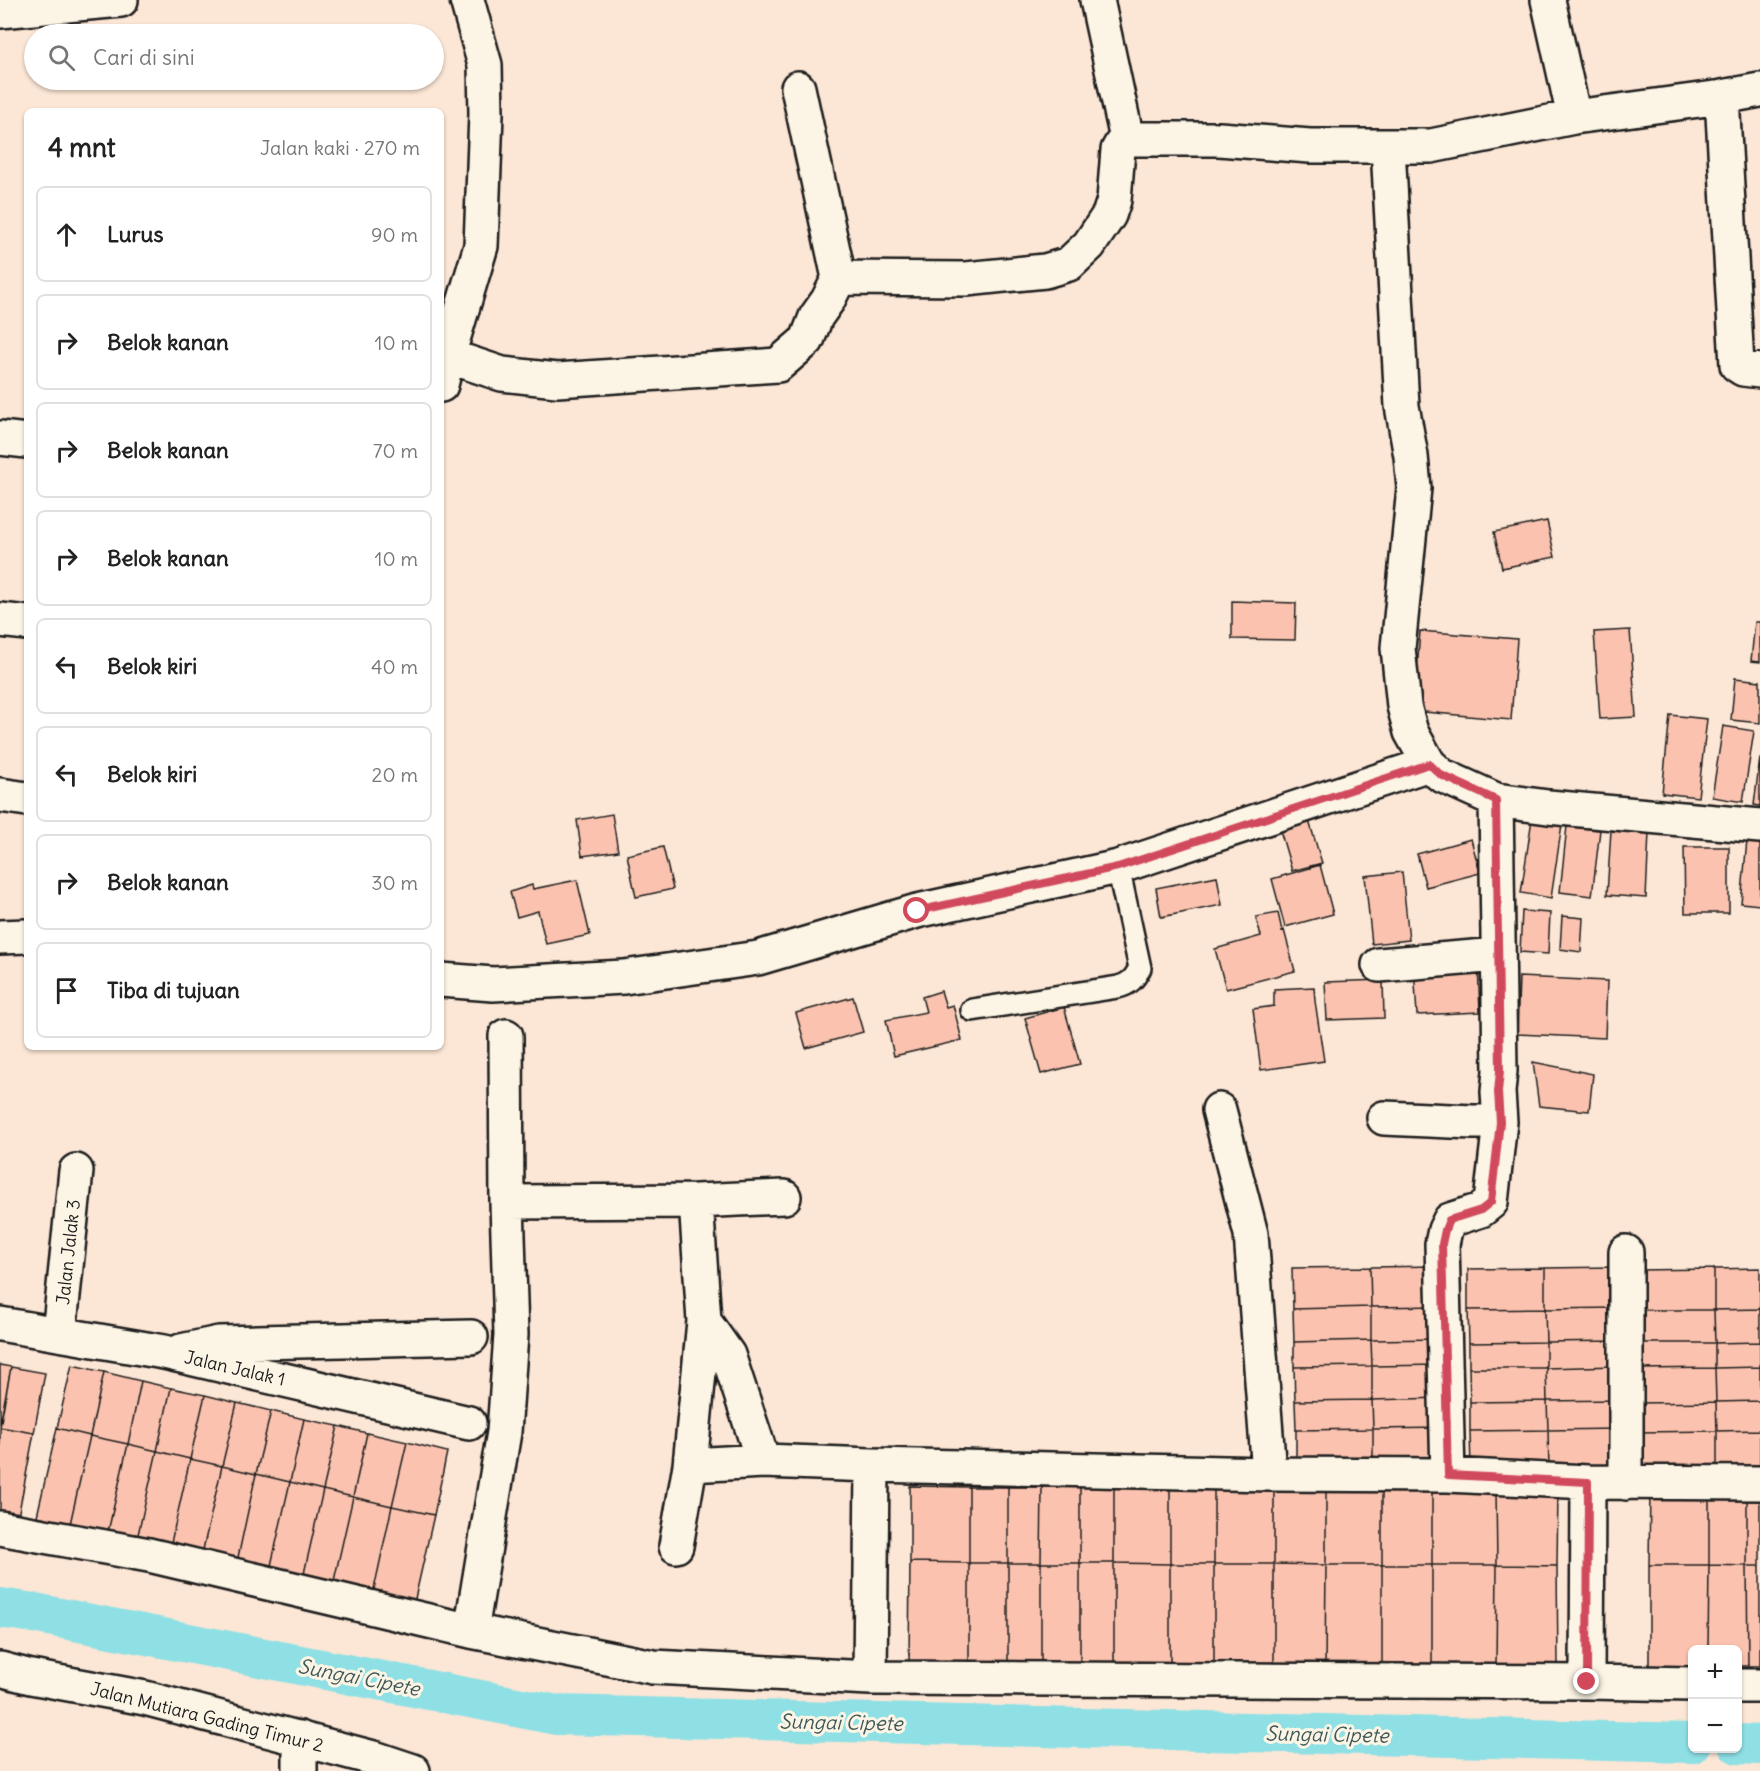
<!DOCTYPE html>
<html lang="id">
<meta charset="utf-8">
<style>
:root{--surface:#fff;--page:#f6f6f6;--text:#222;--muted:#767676;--line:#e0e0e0}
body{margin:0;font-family:Delius,sans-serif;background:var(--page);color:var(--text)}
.controls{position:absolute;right:18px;bottom:18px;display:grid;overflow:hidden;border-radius:9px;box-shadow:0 2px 4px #0004}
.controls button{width:54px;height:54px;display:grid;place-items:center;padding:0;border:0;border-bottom:2px solid var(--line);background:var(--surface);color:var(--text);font:30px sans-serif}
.stop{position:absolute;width:18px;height:18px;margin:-14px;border:4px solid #d1495b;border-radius:50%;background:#fff}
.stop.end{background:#d1495b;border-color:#fff;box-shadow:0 2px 6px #0008}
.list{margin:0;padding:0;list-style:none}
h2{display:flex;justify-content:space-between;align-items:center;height:78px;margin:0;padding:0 24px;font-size:26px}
h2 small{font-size:20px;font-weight:400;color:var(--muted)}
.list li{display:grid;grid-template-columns:39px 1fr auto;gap:18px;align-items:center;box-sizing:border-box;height:96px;margin:0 12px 12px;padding:0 12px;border:2px solid var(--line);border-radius:9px}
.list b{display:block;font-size:22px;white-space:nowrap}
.list em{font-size:20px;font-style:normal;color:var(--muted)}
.icon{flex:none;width:33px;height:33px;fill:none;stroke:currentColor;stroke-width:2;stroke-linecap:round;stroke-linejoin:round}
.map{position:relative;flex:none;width:1760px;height:1771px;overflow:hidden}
.search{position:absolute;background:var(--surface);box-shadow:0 2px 4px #0004;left:24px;top:24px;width:420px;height:66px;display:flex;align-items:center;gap:15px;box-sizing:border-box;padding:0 21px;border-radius:33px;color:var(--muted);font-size:22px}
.panel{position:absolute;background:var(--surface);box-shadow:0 2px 4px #0004;left:24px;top:108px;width:420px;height:942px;border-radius:9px}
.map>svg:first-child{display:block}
</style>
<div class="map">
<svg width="1760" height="1771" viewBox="0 0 1760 1771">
<rect width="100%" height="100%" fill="#fce6d5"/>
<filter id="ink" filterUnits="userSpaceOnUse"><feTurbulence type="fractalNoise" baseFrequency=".0167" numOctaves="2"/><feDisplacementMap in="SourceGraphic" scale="12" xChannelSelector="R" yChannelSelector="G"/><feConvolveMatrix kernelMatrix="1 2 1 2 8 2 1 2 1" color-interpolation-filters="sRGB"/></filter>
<g filter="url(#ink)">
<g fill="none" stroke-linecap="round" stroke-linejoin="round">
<path stroke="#8ee0e5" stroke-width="40" d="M0 1608 34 1613 557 1715 1692 1743
M1738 1744 1760 1745"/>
</g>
<path fill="#fbc3af" stroke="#1c1c1c" stroke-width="1.5" d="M1547 521 1555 557 1502 568 1494 532Z
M1232 601 1296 603 1295 640 1232 639Z
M1755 622H1760V662L1751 661Z
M1630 630 1636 717 1600 719 1594 632Z
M1420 631 1517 639 1511 720 1414 711Z
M1735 678 1760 681V723L1731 720Z
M1670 715 1707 719 1698 797 1662 793Z
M1723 726 1754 731 1743 802 1712 797Z
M1760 758V806L1754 805Z
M612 814 618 851 582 856 577 820Z
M1532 819 1562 824 1551 898 1521 893Z
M1309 821 1322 863 1292 871 1280 830Z
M1567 826 1600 830 1592 896 1560 892Z
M1611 830 1649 832 1646 898 1607 895Z
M1748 830 1760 832V905L1741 903Z
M1471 839 1480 873 1426 887 1417 854Z
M663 847 673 889 636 897 627 855Z
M1684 847H1729V913H1685Z
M1320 865 1333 914 1285 927 1272 879Z
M1402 872 1409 940 1372 944 1365 876Z
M1217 876 1222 905 1161 917 1156 888Z
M577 880 590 935 546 944 538 911 517 917 510 892 532 885 533 889Z
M1522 911 1550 913 1548 954 1520 952Z
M1278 913 1282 931 1284 930 1295 971 1226 989 1215 949 1261 936 1256 917Z
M1562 916 1583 918 1581 952 1560 949Z
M1478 964 1480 1012 1417 1015 1414 967Z
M1519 977 1607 981 1605 1038 1517 1034Z
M1383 980 1384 1018 1327 1020 1325 982Z
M1314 987 1315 1001 1324 1061 1261 1070 1253 1009 1274 1006V989Z
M941 991 946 1007 953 1005 962 1040 894 1056 886 1020 926 1012 922 997Z
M853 997 863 1032 806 1048 796 1013Z
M1064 1007 1080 1064 1041 1074 1025 1018Z
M1533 1062 1593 1074 1589 1111 1539 1106Z
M1439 1266 1440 1306 1371 1307 1370 1267Z
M1370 1267 1371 1307 1293 1309 1292 1268Z
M1614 1267 1615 1308 1545 1309V1268Z
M1545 1268V1309L1468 1310V1269Z
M1760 1268V1309L1714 1310V1269Z
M1714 1269V1310H1637V1270Z
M1440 1306 1441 1339 1371 1340V1307Z
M1371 1307V1340L1294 1342 1293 1309Z
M1615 1308V1341L1546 1342 1545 1309Z
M1545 1309 1546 1342 1469 1343 1468 1310Z
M1760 1309V1342L1715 1343 1714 1310Z
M1637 1310H1714L1715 1343H1638Z
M1441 1339V1365L1372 1366 1371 1340Z
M1371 1340 1372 1366 1294 1367V1342Z
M1615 1341 1616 1366 1546 1368V1342Z
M1546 1342V1368H1469V1343Z
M1760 1342V1367L1715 1368V1343Z
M1638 1343H1715V1368L1638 1369Z
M0 1365 11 1367 0 1425Z
M72 1365 104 1372 90 1436 57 1428Z
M1441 1365 1442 1398 1372 1400V1366Z
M1372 1366V1400L1295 1401 1294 1367Z
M1616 1366V1400L1547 1401 1546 1368Z
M11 1367 45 1373 34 1433 0 1427Z
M1760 1367V1401L1716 1402 1715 1368Z
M1469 1368H1546L1547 1401 1470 1402Z
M1715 1368 1716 1402 1639 1403 1638 1369Z
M104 1372 141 1381 128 1444 90 1436Z
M141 1381 171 1388 157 1451 128 1444Z
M171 1388 205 1395 190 1459 157 1451Z
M205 1395 237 1403 222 1466 190 1459Z
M1442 1398V1428L1373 1429 1372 1400Z
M1372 1400 1373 1429 1296 1430 1295 1401Z
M1616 1400 1617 1429 1548 1430 1547 1401Z
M1547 1401 1548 1430 1470 1431V1402Z
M1760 1401V1430L1717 1431 1716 1402Z
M1716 1402 1717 1431 1639 1432V1403Z
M237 1403 271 1411 256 1474 222 1466Z
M271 1411 304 1419 290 1482 256 1474Z
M304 1419 338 1426 323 1490 290 1482Z
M338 1426 367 1433 353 1497 323 1490Z
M0 1427 34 1433 18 1517 0 1514Z
M57 1428 90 1436 70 1524 37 1516Z
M1442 1428 1443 1466H1373V1429Z
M1373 1429V1466L1296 1468V1430Z
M1617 1429 1618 1468H1549L1548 1430Z
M1548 1430 1549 1468 1471 1470 1470 1431Z
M1760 1430V1469H1717V1431Z
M1717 1431V1469L1639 1470V1432Z
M367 1433 407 1442 392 1506 353 1497Z
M90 1436 128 1444 108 1532 70 1524Z
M407 1442 447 1452 434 1515 392 1506Z
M128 1444 157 1451 137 1539 108 1532Z
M157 1451 190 1459 170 1547 137 1539Z
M190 1459 222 1466 202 1554 170 1547Z
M222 1466 256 1474 237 1562 202 1554Z
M256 1474 290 1482 270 1570 237 1562Z
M290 1482 323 1490 303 1578 270 1570Z
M910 1486 969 1487V1563L910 1562Z
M969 1487H1008V1563H969Z
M1008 1487H1042L1041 1563H1008Z
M1042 1487H1080V1563H1041Z
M1080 1487 1114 1488V1563H1080Z
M1114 1488H1170V1564L1114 1563Z
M1170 1488H1214V1564H1170Z
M1214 1488H1274V1564H1214Z
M1274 1488 1326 1489V1565L1274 1564Z
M1326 1489H1382V1565H1326Z
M1382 1489H1432V1565H1382Z
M1432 1489 1496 1490 1497 1565H1432Z
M1650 1489H1709V1565H1649Z
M1709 1489 1747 1490V1566L1709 1565Z
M323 1490 353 1497 333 1585 303 1578Z
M1496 1490H1558L1557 1566 1497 1565Z
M1747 1490H1760V1566H1747Z
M353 1497 392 1506 373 1594 333 1585Z
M392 1506 434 1515 414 1603 373 1594Z
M910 1562 969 1563V1663H909Z
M969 1563H1008V1663H969Z
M1008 1563H1041V1664L1008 1663Z
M1041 1563H1080V1664H1041Z
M1080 1563H1114V1664H1080Z
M1114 1563 1170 1564V1665L1114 1664Z
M1170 1564H1214V1664L1170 1665Z
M1214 1564H1274V1665L1214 1664Z
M1274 1564 1326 1565 1325 1665H1274Z
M1326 1565H1382V1666L1325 1665Z
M1382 1565H1432V1666H1382Z
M1432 1565H1497L1496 1666H1432Z
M1497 1565 1557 1566 1558 1666H1496Z
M1649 1565H1709L1708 1650H1692V1666H1649Z
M1709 1565 1747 1566 1748 1666H1738V1650H1708Z
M1747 1566H1760V1666H1748Z"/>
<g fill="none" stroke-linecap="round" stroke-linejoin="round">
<defs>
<path id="service" d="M972 1010 1118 987C1130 984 1134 979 1140 968L1118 867"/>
<path id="minor" d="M1097 0 1127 139
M1548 0 1574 117
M0 11 121 0
M798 88 839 278
M1722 97 1737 365 1743 369 1760 371
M1388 147 1402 406 1411 456 1414 488 1398 648 1404 706 1411 732 1429 764 1441 775 1496 800 1548 807 1760 826
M441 356H448L502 374 557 380 778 365 807 340 816 317 828 300 839 278 966 279 1045 271 1069 264 1089 245 1109 215 1114 200 1118 150 1122 143 1127 139H1219L1310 146H1431L1574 117 1722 97 1760 90
M441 385 448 356 481 246 486 114 485 65 467 0
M0 438 27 441
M0 620 27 623
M0 795 27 799
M0 937 27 936
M1379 965 1498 955
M441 980 493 984 624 977 758 958 917 911 1118 867 1429 764
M1219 1110 1251 1234 1269 1474
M1384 1118 1473 1122H1500L1498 1092 1500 1071 1496 800
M507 1202 696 1201 784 1197
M704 1321 728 1355 763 1461
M0 1324 164 1352 469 1423
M59 1334 76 1171
M181 1351 219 1343 471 1337
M690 1465 763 1461 872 1465 1269 1474 1448 1475 1588 1482
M1448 1475 1442 1244 1445 1230 1450 1220 1481 1210 1491 1202 1500 1122
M1626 1483V1252
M0 1528 149 1555 471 1631 653 1667 870 1678 1587 1682 1692 1684
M676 1546 690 1465 704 1321 696 1201
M471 1631 504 1432 511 1335 507 1202 506 1036
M870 1678 872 1465
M1587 1682 1588 1482 1760 1483
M1738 1686H1760
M300 1738V1771"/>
<path id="tertiary" d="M0 1669 31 1677 145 1698 377 1759 413 1771"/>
</defs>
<use href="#service" stroke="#1c1c1c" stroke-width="26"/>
<use href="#minor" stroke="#1c1c1c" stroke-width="38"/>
<use href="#tertiary" stroke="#1c1c1c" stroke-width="38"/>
<use href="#service" stroke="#fcf5e5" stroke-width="21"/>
<use href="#minor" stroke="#fcf5e5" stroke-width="33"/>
<use href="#tertiary" stroke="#fcf5e5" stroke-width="33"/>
</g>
</g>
<g fill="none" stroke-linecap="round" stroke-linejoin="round" filter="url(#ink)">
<path stroke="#d1495b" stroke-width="8" d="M917 911 1118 867 1429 764 1441 775 1496 800 1500 1071 1498 1092 1500 1122 1491 1202 1481 1210 1449 1220 1445 1230 1442 1244 1448 1475 1588 1482 1587 1682"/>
</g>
<g text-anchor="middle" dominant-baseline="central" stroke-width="6" stroke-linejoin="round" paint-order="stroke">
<g font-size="18" fill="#1c1c1c" stroke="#fcf5e5">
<text transform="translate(68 1252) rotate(-84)">Jalan Jalak 3</text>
<text transform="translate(235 1368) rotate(13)">Jalan Jalak 1</text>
<text transform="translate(207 1717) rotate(14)">Jalan Mutiara Gading Timur 2</text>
</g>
<g font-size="20" font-style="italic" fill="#3e5758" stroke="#fcf5e5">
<text transform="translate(359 1677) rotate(11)">Sungai Cipete</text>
<text transform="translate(841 1722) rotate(1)">Sungai Cipete</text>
<text transform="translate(1327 1734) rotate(1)">Sungai Cipete</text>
</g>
</g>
</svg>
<div class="controls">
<button>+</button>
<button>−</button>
</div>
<div class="stop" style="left:917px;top:911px"></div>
<div class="stop end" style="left:1587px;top:1682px"></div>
<div class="search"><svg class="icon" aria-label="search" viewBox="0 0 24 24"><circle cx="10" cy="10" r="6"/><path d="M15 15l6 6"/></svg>Cari di sini</div>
<section class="panel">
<h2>4 mnt<small>Jalan kaki · 270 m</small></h2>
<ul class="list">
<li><svg class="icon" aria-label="ahead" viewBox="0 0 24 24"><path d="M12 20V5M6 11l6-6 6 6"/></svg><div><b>Lurus</b></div><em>90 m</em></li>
<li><svg class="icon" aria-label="right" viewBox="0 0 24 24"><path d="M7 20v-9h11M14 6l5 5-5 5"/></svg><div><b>Belok kanan</b></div><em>10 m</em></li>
<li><svg class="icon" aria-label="right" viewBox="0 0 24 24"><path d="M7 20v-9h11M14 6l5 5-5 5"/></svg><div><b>Belok kanan</b></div><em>70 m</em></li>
<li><svg class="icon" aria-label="right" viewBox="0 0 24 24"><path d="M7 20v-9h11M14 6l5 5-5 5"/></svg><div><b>Belok kanan</b></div><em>10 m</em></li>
<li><svg class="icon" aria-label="left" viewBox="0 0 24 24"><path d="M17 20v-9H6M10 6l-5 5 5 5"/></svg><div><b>Belok kiri</b></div><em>40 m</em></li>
<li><svg class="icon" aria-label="left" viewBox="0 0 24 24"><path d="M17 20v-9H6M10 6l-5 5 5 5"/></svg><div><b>Belok kiri</b></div><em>20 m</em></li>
<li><svg class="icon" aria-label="right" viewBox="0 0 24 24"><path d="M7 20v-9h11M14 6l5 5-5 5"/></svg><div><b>Belok kanan</b></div><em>30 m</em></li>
<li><svg class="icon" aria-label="arrive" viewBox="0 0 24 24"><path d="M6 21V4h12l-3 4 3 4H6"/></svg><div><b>Tiba di tujuan</b></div></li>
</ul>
</section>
</div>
